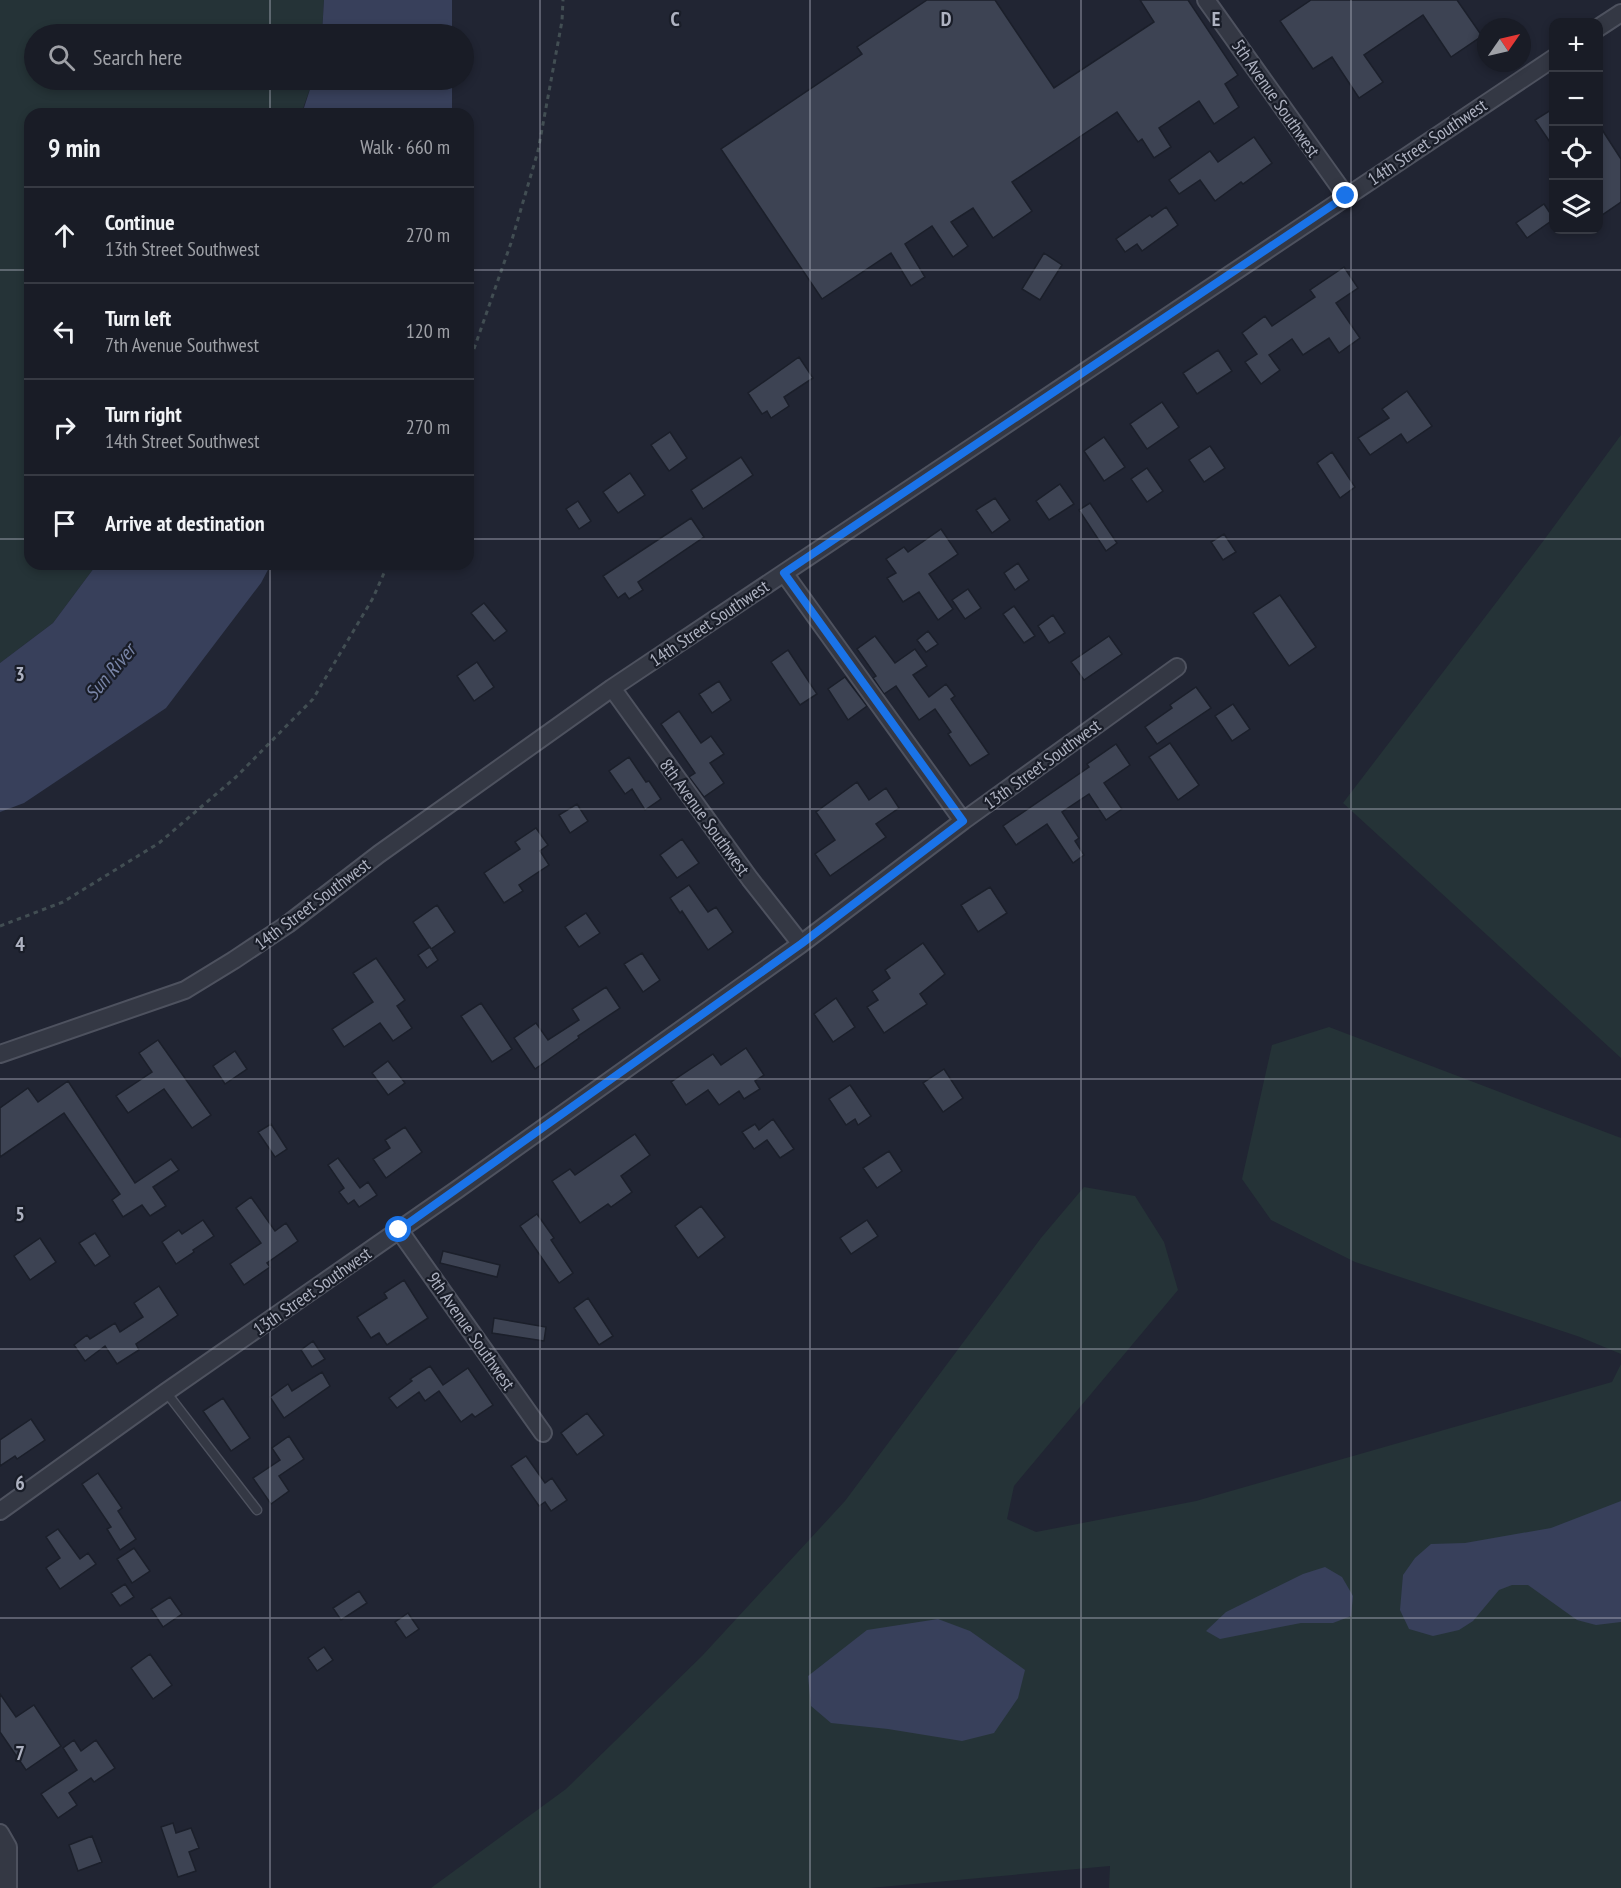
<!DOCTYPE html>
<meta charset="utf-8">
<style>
:root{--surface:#191c26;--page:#22252e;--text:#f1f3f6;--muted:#9fa1a7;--line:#373a43}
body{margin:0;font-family:"PT Sans Narrow",sans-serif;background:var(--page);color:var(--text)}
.controls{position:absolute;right:18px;top:18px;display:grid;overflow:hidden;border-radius:12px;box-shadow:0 3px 9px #0003}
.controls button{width:54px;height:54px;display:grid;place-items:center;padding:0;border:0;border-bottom:2px solid var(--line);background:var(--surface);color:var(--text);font:30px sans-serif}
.compass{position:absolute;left:1477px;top:18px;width:54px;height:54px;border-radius:50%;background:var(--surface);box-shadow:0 3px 9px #0003;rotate:56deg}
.stop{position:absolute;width:18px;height:18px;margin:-14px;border:4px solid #1a73e8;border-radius:50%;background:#fff}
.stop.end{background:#1a73e8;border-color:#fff;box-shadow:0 2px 6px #0008}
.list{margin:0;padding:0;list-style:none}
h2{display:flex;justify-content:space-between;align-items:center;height:78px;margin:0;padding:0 24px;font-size:26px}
h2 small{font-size:20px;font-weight:400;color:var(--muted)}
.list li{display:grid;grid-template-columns:39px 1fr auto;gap:18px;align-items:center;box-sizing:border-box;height:96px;padding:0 24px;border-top:2px solid var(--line)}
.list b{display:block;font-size:22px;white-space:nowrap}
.list p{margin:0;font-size:20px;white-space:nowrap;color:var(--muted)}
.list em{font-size:20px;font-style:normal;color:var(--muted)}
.icon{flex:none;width:33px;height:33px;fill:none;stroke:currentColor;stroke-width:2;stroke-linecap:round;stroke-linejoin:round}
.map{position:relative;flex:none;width:1621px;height:1888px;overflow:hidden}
.search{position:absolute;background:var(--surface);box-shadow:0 3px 9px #0003;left:24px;top:24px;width:450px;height:66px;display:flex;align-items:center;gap:15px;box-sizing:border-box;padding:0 21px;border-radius:33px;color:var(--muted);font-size:22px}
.panel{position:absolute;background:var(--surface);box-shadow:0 3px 9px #0003;left:24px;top:108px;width:450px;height:462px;border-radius:18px}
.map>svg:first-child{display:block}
</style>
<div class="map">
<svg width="1621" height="1888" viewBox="0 0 1621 1888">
<rect width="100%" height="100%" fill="#212533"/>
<path fill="#253337" d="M0 0H324L322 34H34V80H313L301 114H30V564H97L53 623 0 663Z
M1621 435V1058L1343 803 1544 540Z
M1329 1027 1621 1138V1354L1580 1337 1355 1262 1271 1220 1242 1179 1272 1045Z
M1084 1187 1135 1196 1164 1242 1178 1290 1014 1486 1007 1519 1036 1532 1196 1501 1612 1382 1621 1364V1888H1109L1110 1866 870 1888H431L566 1789 702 1656 845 1501 1041 1238Z"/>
<path fill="#38405b" d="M324 0H452V34H322Z
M313 80H452V114H302Z
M97 564H271L261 583 166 708 24 803 0 812V663L53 623Z
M1621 1501V1622L1596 1625 1577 1620 1528 1585H1512L1499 1590 1473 1621 1459 1630 1433 1636 1409 1629 1400 1610 1403 1575 1415 1558 1431 1544 1465 1543 1551 1528Z
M1325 1567 1342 1577 1353 1596 1351 1616 1333 1623H1301L1220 1639 1206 1631 1226 1612 1303 1574Z
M938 1619 970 1631 1025 1670 1018 1698 994 1733 962 1741 888 1729 831 1723 811 1706 808 1676 867 1630Z"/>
<path fill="#3d4353" stroke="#1b1f2a" stroke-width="1.5" d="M927 0H995L1054 88 1154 22 1140 0H1188L1238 75 1225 84 1239 107 1214 124 1199 101 1159 128 1171 147 1154 158 1142 139 1138 142 1117 112 1012 182 1032 211 993 238 973 208 951 222 968 246 953 257 932 226 905 244 925 277 911 286 891 253 822 299 721 149 862 54 857 47Z
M1311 0H1457L1482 36 1451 57 1423 15 1364 55 1383 82 1359 98 1332 57 1313 69 1280 21Z
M1554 108V148L1535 120Z
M1599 125 1621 159V202L1599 217Z
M1254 137 1272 163 1243 184 1241 182 1215 201 1200 180 1179 194 1169 180 1210 151 1218 162Z
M1544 204 1554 219 1527 238 1516 223Z
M1166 207 1178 225 1142 251 1137 244 1125 252 1116 239 1150 215 1152 217Z
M1044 253 1062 265 1040 300 1022 289Z
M1344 267 1358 288 1336 303 1360 338 1339 353 1329 338 1303 355 1292 339 1269 355 1280 370 1261 384 1245 362 1257 354 1242 333 1265 316 1272 326 1315 297 1310 290Z
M1218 350 1232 371 1197 394 1183 373Z
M799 357 813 378 784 397 789 406 771 418 767 411 762 414 748 393Z
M1407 391 1432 426 1407 443 1401 434 1370 455 1358 438 1389 418 1382 409Z
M1162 402 1179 427 1147 449 1130 424Z
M670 432 687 458 669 471 651 445Z
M1104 437 1125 467 1104 481 1084 451Z
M1210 446 1225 468 1204 482 1189 460Z
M1332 452 1355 487 1340 498 1317 463Z
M741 457 753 475 703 509 691 490Z
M1147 468 1163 491 1147 502 1131 479Z
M630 473 645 495 618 513 603 492Z
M1060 484 1074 504 1049 520 1036 501Z
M995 498 1010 520 992 533 976 510Z
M578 501 591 521 579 529 566 509Z
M1090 503 1117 543 1106 551 1079 510Z
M691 518 704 537 638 582 643 590 629 599 625 593 618 598 603 576Z
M941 529 958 554 929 574 953 609 938 620 919 592 903 602 887 578 896 573 886 559 904 547 908 552Z
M1224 534 1236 552 1223 560 1211 542Z
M1018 563 1029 580 1015 590 1004 573Z
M968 589 981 608 965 619 952 600Z
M1280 595 1316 647 1289 666 1253 613Z
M484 603 507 631 494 641 471 613Z
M1014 606 1035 636 1024 643 1003 614Z
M1053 615 1065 633 1049 643 1038 626Z
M928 631 938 644 926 652 917 640Z
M875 636 895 663 915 649 927 666 913 675 929 697 946 684 955 696 951 699 989 754 970 766 948 734 951 732 935 709 919 720 896 686 884 694 873 678 876 676 857 649Z
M1109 636 1122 654 1084 680 1071 662Z
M788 650 817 694 800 705 771 662Z
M477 662 494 687 474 701 457 676Z
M845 677 867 706 848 720 828 689Z
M719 681 731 700 712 713 699 694Z
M1196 687 1211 708 1157 744 1145 727 1172 708 1170 705Z
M1233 704 1250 729 1232 741 1215 716Z
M679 711 701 743 711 736 724 754 710 763 724 783 704 797 689 777 695 773 661 724Z
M1170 743 1199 785 1178 800 1149 757Z
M1116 744 1130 765 1104 783 1122 809 1106 820 1089 794 1062 812 1079 838 1075 841 1084 855 1073 863 1047 824 1016 845 1003 826 1089 767 1087 764Z
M629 757 646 782 649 781 661 799 645 810 632 789 625 794 609 771Z
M857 782 869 800 886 788 899 808 876 824 886 837 830 876 815 854 835 840 816 812Z
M577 804 588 821 570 833 559 815Z
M536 828 548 845 540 851 549 865 519 885 523 891 504 903 484 873 520 849 515 842Z
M682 839 699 863 677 878 660 855Z
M689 885 708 912 716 907 733 932 708 950 682 911 680 913 670 898Z
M990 887 1007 913 978 932 961 905Z
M437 905 455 932 431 949 413 922Z
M586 913 600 933 579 947 565 927Z
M923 943 945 974 920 994 927 1004 884 1033 867 1007 878 1000 872 991 890 978 885 970Z
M430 947 438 960 427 968 418 955Z
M642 953 660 980 643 992 624 964Z
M376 958 405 1000 397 1006 412 1028 393 1041 380 1023 344 1047 332 1029 373 1002 353 973Z
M606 987 620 1008 578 1036 579 1038 535 1069 514 1038 536 1023 548 1040 579 1020 572 1009Z
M836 998 855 1027 833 1042 814 1014Z
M481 1003 512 1049 492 1062 461 1016Z
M158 1040 211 1115 192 1128 164 1089 128 1113 116 1096 152 1072 139 1053Z
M746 1048 764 1075 755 1081 760 1089 744 1099 739 1091 719 1105 708 1090 686 1105 671 1082 713 1054 721 1065Z
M235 1051 247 1069 225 1084 213 1066Z
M388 1061 405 1083 388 1095 372 1073Z
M944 1069 963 1098 943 1112 923 1083Z
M68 1081 135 1183 171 1159 179 1170 153 1187 166 1206 150 1216 142 1205 123 1217 112 1200 120 1194 64 1113 0 1157V1108L28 1088 38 1102Z
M850 1085 871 1116 858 1125 855 1119 846 1125 829 1099Z
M773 1119 794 1149 780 1158 767 1140 754 1149 742 1132 755 1124 759 1130Z
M271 1124 287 1149 275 1157 258 1132Z
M405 1127 422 1152 386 1178 373 1159 390 1148 385 1140Z
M635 1134 650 1155 621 1176 632 1192 611 1207 608 1204 580 1223 552 1181 570 1169 575 1175Z
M889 1151 902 1171 877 1188 863 1168Z
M338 1158 360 1188 368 1182 377 1195 359 1207 354 1200 348 1204 339 1192 344 1188 328 1165Z
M251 1197 275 1231 286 1223 298 1241 267 1263 270 1267 244 1285 230 1264 261 1243 236 1208Z
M701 1206 725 1237 698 1258 675 1226Z
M537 1214 554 1238 551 1240 573 1273 559 1283 520 1226Z
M203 1220 214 1236 193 1250 194 1252 176 1264 162 1242 179 1230 182 1234Z
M867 1220 878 1236 851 1254 840 1238Z
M95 1233 110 1256 95 1266 79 1243Z
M40 1238 56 1262 30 1280 14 1256Z
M443 1251 500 1265 497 1277 440 1263Z
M404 1280 428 1318 387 1345 379 1333 371 1338 357 1317 387 1298 384 1293Z
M159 1286 178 1315 136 1344 139 1350 117 1364 105 1346 85 1361 74 1345 87 1335 90 1339 115 1323 120 1332 143 1317 134 1303Z
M588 1298 613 1336 599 1345 574 1308Z
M494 1318 546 1327 544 1341 492 1333Z
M313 1341 325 1359 312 1367 301 1350Z
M430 1366 443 1385 468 1368 493 1405 475 1417 472 1414 461 1422 439 1391 425 1401 419 1392 397 1408 389 1398 412 1381 410 1379Z
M322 1372 330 1386 284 1418 270 1397 288 1384 292 1391Z
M223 1398 250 1438 231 1451 203 1411Z
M587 1413 604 1435 577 1455 561 1433Z
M31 1419 45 1440 17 1459 15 1456 0 1466V1440Z
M289 1436 304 1459 279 1476 289 1491 271 1504 253 1478 280 1460 272 1448Z
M526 1456 545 1483 552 1478 567 1500 551 1511 545 1502 539 1506 511 1466Z
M98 1473 122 1508 118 1511 136 1539 120 1550 107 1529 111 1527 82 1484Z
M58 1529 80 1559 88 1553 96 1564 60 1589 46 1568 60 1558 46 1537Z
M134 1548 150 1571 132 1583 117 1559Z
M125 1584 134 1597 120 1606 111 1593Z
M359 1591 367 1603 341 1620 333 1608Z
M170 1597 182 1614 163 1627 151 1609Z
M408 1613 419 1629 406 1638 395 1622Z
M324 1647 333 1660 317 1671 308 1658Z
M150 1654 172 1685 153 1699 131 1668Z
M0 1694 16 1717 34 1705 61 1746 26 1770 0 1732Z
M74 1740 81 1751 96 1740 115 1768 94 1782 91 1778 69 1793 77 1805 58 1818 41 1794 77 1770 63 1748Z
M173 1823 176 1833 191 1828 199 1848 189 1852 196 1871 178 1877 161 1827Z
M92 1836 102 1862 78 1871 69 1845Z"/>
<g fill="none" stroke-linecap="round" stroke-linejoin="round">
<defs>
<path id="service" d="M166 1392 257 1510"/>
<path id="minor" d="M1206 0 1346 196
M1598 28 1621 13
M784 573 963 821
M612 688 750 879 801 944
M0 1054 185 990 234 960 288 924 379 854 612 688 1554 58
M399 1230 543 1433
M0 1511 166 1392 458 1189 801 944 963 821 1177 667
M0 1833 8 1847V1888"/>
</defs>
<use href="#service" stroke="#4e525f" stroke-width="11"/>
<use href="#minor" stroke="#4e525f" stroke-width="20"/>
<path stroke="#424e53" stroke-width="3" stroke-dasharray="4.5 4.5" stroke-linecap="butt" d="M468 366 511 243 538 151 562 21 563 0
M0 926 63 902 159 843 236 777 313 699 373 598 388 564"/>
<use href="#service" stroke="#343844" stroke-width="8"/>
<use href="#minor" stroke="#343844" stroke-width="16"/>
</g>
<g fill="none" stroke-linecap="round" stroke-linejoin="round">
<path stroke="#1a73e8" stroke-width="8" d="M399 1230 801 944 963 821 784 573 1346 196"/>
</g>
<path fill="none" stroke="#aeb2c1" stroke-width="1.5" stroke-opacity="0.55" d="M270 0V34M540 0V1888M810 0V1888M1081 0V1888M1351 0V1888M270 80V114M0 270H30M468 270H1621M0 539H30M468 539H1621M270 564V1888M0 809H1621M0 1079H1621M0 1349H1621M0 1618H1621"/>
<g text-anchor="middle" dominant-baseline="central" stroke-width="4.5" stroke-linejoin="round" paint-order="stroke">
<g font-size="18" fill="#aeb2c1" stroke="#191d28">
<text transform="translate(1276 98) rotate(55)">5th Avenue Southwest</text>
<text transform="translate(1427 142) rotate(-34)">14th Street Southwest</text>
<text transform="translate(709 623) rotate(-34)">14th Street Southwest</text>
<text transform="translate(1042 764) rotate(-36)">13th Street Southwest</text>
<text transform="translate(705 817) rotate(54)">8th Avenue Southwest</text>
<text transform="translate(312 904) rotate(-37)">14th Street Southwest</text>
<text transform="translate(312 1291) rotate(-35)">13th Street Southwest</text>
<text transform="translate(471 1331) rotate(55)">9th Avenue Southwest</text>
</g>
<g font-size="20" font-style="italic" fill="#7985a7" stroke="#191d28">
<text transform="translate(110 672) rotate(-50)">Sun River</text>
</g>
</g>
<g font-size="20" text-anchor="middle" font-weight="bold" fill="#aeb2c1" stroke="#191d28" stroke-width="4.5" stroke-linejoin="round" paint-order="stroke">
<text x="675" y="26">C</text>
<text x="946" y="26">D</text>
<text x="1216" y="26">E</text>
<text x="20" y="681">3</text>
<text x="20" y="951">4</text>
<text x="20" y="1221">5</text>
<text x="20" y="1490">6</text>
<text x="20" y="1760">7</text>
</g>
</svg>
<div class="controls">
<button>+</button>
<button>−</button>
<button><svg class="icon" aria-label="locate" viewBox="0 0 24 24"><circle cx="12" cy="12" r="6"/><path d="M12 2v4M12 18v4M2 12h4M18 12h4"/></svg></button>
<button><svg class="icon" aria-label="layers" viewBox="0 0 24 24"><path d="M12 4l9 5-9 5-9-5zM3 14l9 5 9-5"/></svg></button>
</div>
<svg class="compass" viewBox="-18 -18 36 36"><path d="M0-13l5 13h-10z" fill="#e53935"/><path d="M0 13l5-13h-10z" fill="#9fa1a7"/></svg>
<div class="stop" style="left:399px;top:1230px"></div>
<div class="stop end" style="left:1346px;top:196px"></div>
<div class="search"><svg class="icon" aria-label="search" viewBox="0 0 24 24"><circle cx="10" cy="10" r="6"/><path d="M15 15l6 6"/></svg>Search here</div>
<section class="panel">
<h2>9 min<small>Walk · 660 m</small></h2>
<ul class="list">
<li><svg class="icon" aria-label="ahead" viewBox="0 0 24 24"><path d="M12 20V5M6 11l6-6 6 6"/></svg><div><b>Continue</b><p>13th Street Southwest</p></div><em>270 m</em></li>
<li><svg class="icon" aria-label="left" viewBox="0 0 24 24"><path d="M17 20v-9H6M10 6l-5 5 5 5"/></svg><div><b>Turn left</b><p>7th Avenue Southwest</p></div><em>120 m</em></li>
<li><svg class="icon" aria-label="right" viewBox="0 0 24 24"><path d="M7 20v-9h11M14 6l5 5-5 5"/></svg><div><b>Turn right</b><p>14th Street Southwest</p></div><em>270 m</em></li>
<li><svg class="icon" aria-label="arrive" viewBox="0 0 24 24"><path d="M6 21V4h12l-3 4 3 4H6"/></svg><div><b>Arrive at destination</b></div></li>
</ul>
</section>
</div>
